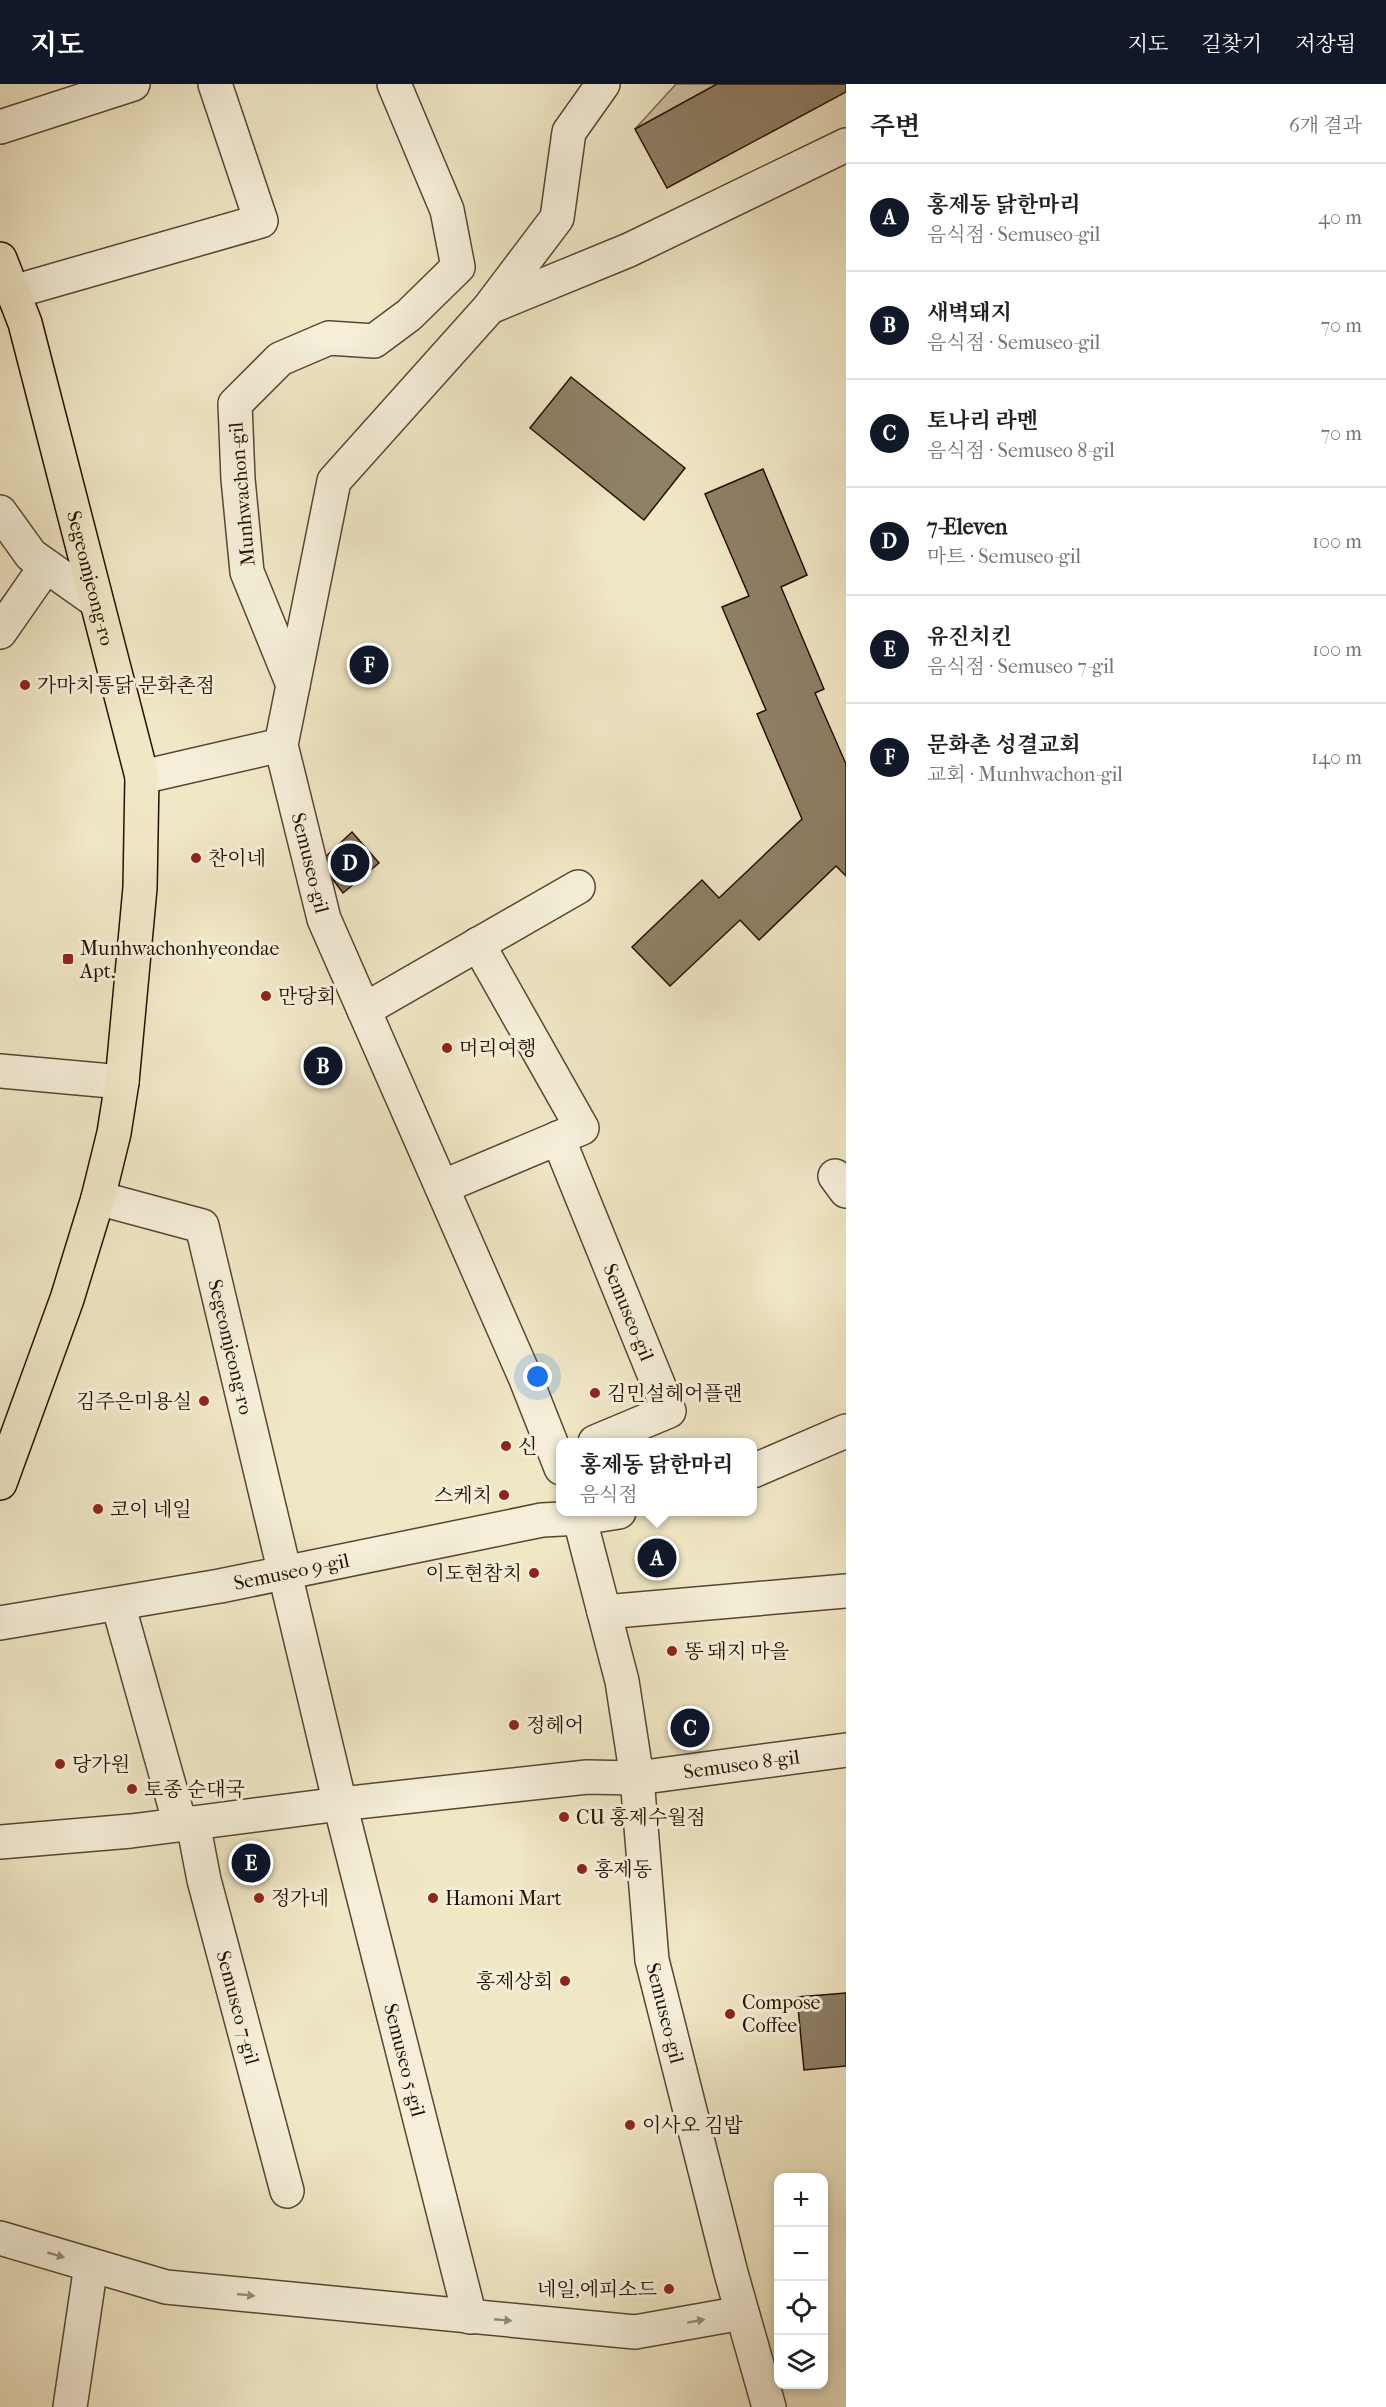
<!DOCTYPE html>
<html lang="ko">
<meta charset="utf-8">
<style>
:root{--surface:#fff;--page:#f2f2f2;--text:#222;--muted:#767676;--line:#e0e0e0;--accent:#111827}
body{margin:0;font-family:"IM FELL French Canon","Noto Serif KR",serif;background:var(--page);color:var(--text)}
.controls{position:absolute;right:18px;bottom:18px;display:grid;overflow:hidden;border-radius:12px;box-shadow:0 3px 9px #0003}
.controls button{width:54px;height:54px;display:grid;place-items:center;padding:0;border:0;border-bottom:2px solid var(--line);background:var(--surface);color:var(--text);font:30px sans-serif}
.you{position:absolute;left:538px;top:1293px;width:21px;height:21px;margin:-15px;border:4px solid #fff;border-radius:50%;background:#1a73e8;box-shadow:0 0 0 9px #1a73e833}
.badge{display:grid;place-items:center;width:39px;height:39px;border-radius:50%;background:var(--accent);color:#fff;font-size:20px;font-weight:700}
.pin{position:absolute;translate:-50% -50%;border:3px solid #fff;box-shadow:0 2px 6px #0006}
.popup{position:absolute;left:556px;top:1354px;width:201px;height:78px;box-sizing:border-box;display:grid;place-content:center;border-radius:12px;background:var(--surface);filter:drop-shadow(0 2px 4px #0005);font-size:20px;white-space:nowrap;color:var(--muted)}
.popup b{font-size:22px;color:var(--text)}
.popup::after{content:'';position:absolute;left:50%;top:100%;margin-left:-12px;border:12px solid transparent;border-top-color:var(--surface)}
.list{margin:0;padding:0;list-style:none}
h2{display:flex;justify-content:space-between;align-items:center;height:78px;margin:0;padding:0 24px;font-size:26px}
h2 small{font-size:20px;font-weight:400;color:var(--muted)}
.list li{display:grid;grid-template-columns:39px 1fr auto;gap:18px;align-items:center;box-sizing:border-box;height:108px;padding:0 24px;border-top:2px solid var(--line)}
.list b{display:block;font-size:22px;white-space:nowrap}
.list p{margin:0;font-size:20px;white-space:nowrap;color:var(--muted)}
.list em{font-size:20px;font-style:normal;color:var(--muted)}
.icon{flex:none;width:33px;height:33px;fill:none;stroke:currentColor;stroke-width:2;stroke-linecap:round;stroke-linejoin:round}
.map{position:relative;flex:none;width:846px;height:2323px;overflow:hidden}
header{display:flex;align-items:center;gap:36px;box-sizing:border-box;height:84px;padding:0 30px;background:var(--accent);color:#fff}
header strong{font-size:28px}
nav{display:flex;gap:33px;margin-inline-start:auto;font-size:21px}
main{display:flex}
aside{flex:1;background:var(--surface)}
.map>svg:first-child{display:block}
</style>
<header>
<strong>지도</strong>
<nav><a>지도</a><a>길찾기</a><a>저장됨</a></nav>
</header>
<main>
<div class="map">
<svg width="846" height="2323" viewBox="0 0 846 2323">
<rect width="100%" height="100%" fill="#f0e7c5"/>
<filter id="stains"><feTurbulence type="fractalNoise" baseFrequency=".00333" numOctaves="4"/><feColorMatrix values="0 0 0 0 .2 0 0 0 0 .09 0 0 0 0 .02 0 0 0 .5 -.17"/></filter>
<radialGradient id="worn" r=".72"><stop offset=".6" stop-color="#630" stop-opacity="0"/><stop offset="1" stop-color="#630" stop-opacity=".3"/></radialGradient>
<path fill="#cec2a4" stroke="#7a6952" stroke-width="1.5" d="M676 0H717L635 45Z"/>
<path fill="#8f8067" stroke="#261001" stroke-width="1.5" d="M717 0H846V8L667 104 635 45Z
M571 293 685 384 644 436 530 344Z
M763 385 807 491 781 503 824 605 815 609 846 680V792L836 782 759 856 740 836 670 902 632 863 702 796 719 814 802 735 757 630 766 626 722 523 749 512 705 410Z
M352 748 379 779 343 809 320 778Z
M846 1909V1982L804 1986 797 1913Z"/>
<g fill="none" stroke-linecap="round" stroke-linejoin="round">
<defs>
<g id="minor">
<path d="M0 43 133 0"/>
<path d="M13 208 261 137 215 0"/>
<path d="M490 223 629 166 846 61"/>
<path d="M0 428 31 471 96 517"/>
<path d="M0 548 46 482"/>
<path d="M293 601 247 488 238 395 235 320 280 275 329 254 374 257 409 231 458 183 447 126 394 0"/>
<path d="M142 693 281 661"/>
<path d="M364 926 578 803"/>
<path d="M0 987 122 998"/>
<path id="s1" d="M558 1054 669 1327 595 1358"/>
<path d="M835 1092 846 1107"/>
<path d="M442 1103 582 1044 478 860"/>
<path id="s2" d="M98 1114 202 1142 340 1720 470 2233"/>
<path d="M561 1384 525 1293 324 835 281 661 334 397 489 224 557 134 569 48 603 0"/>
<path d="M753 1387 846 1347"/>
<path id="s3" d="M578 1428 622 1597 637 1694 652 1876 731 2189 769 2323"/>
<path d="M118 1520 180 1740"/>
<path d="M604 1528 846 1507"/>
<path id="s4" d="M0 1539 220 1502 542 1436 581 1434 619 1428"/>
<path id="s5" d="M193 1739 204 1796 287 2107"/>
<path id="s6" d="M0 1758 131 1747 340 1720 587 1693 637 1694 846 1666"/>
<path d="M0 2154 166 2203 635 2248 742 2229"/>
<path d="M70 2323 91 2181"/>
</g>
<g id="primary">
<path id="s7" d="M0 175 25 239 142 693 140 804 122 998 114 1049 98 1114 67 1215 0 1399"/>
</g>
</defs>
<use href="#minor" stroke="#584632" stroke-width="36"/>
<use href="#primary" stroke="#261001" stroke-width="36"/>
<use href="#minor" stroke="#f5efd9" stroke-width="33"/>
<use href="#primary" stroke="#f0e7c5" stroke-width="33"/>
</g>
<defs><path id="oneway-solid" d="M-6-.8H1V-3.2L6.5 0L1 3.2V.8H-6Z" transform="scale(1.5)"/></defs>
<g fill="#988b78">
<use href="#oneway-solid" transform="translate(56 2171) rotate(16)"/>
<use href="#oneway-solid" transform="translate(246 2211) rotate(6)"/>
<use href="#oneway-solid" transform="translate(503 2236) rotate(5)"/>
<use href="#oneway-solid" transform="translate(696 2237) rotate(-10)"/>
</g>
<g fill="#8f2418" stroke="#f5efd9" stroke-width="2">
<circle cx="25" cy="601" r="6"/>
<circle cx="196" cy="774" r="6"/>
<rect x="62" y="869" width="12" height="12" rx="3"/>
<circle cx="266" cy="912" r="6"/>
<circle cx="447" cy="964" r="6"/>
<circle cx="595" cy="1309" r="6"/>
<circle cx="204" cy="1317" r="6"/>
<circle cx="506" cy="1362" r="6"/>
<circle cx="504" cy="1411" r="6"/>
<circle cx="98" cy="1425" r="6"/>
<circle cx="534" cy="1489" r="6"/>
<circle cx="672" cy="1567" r="6"/>
<circle cx="514" cy="1641" r="6"/>
<circle cx="60" cy="1680" r="6"/>
<circle cx="132" cy="1705" r="6"/>
<circle cx="564" cy="1733" r="6"/>
<circle cx="582" cy="1785" r="6"/>
<circle cx="259" cy="1814" r="6"/>
<circle cx="433" cy="1814" r="6"/>
<circle cx="565" cy="1897" r="6"/>
<circle cx="730" cy="1930" r="6"/>
<circle cx="630" cy="2041" r="6"/>
<circle cx="669" cy="2205" r="6"/>
</g>
<g text-anchor="middle" dominant-baseline="central" stroke-width="6" stroke-linejoin="round" paint-order="stroke">
<g font-size="20" fill="#261001" stroke="#f5efd9">
<text transform="translate(242 410) rotate(-95)">Munhwachon-gil</text>
<text stroke="none"><textPath href="#s7" startOffset="332">Segeomjeong-ro</textPath></text>
<text transform="translate(310 779) rotate(76)">Semuseo-gil</text>
<text stroke="none"><textPath href="#s1" startOffset="188">Semuseo-gil</textPath></text>
<text stroke="none"><textPath href="#s2" startOffset="232">Segeomjeong-ro</textPath></text>
<text stroke="none"><textPath href="#s4" startOffset="296">Semuseo 9-gil</textPath></text>
<text stroke="none"><textPath href="#s6" startOffset="746">Semuseo 8-gil</textPath></text>
<text stroke="none"><textPath href="#s5" startOffset="190">Semuseo 7-gil</textPath></text>
<text stroke="none"><textPath href="#s3" startOffset="510">Semuseo-gil</textPath></text>
<text stroke="none"><textPath href="#s2" startOffset="966">Semuseo 5-gil</textPath></text>
</g>
<g font-size="20" fill="#261001" stroke="#f5efd9" text-anchor="start">
<text x="37" y="601">가마치통닭 문화촌점</text>
<text x="208" y="774">찬이네</text>
<text x="80" y="864">Munhwachonhyeondae<tspan x="80" dy="23">Apt.</tspan></text>
<text x="278" y="912">만당회</text>
<text x="459" y="964">머리여행</text>
<text x="607" y="1309">김민설헤어플랜</text>
<text x="192" y="1317" text-anchor="end">김주은미용실</text>
<text x="518" y="1362">신</text>
<text x="492" y="1411" text-anchor="end">스케치</text>
<text x="110" y="1425">코이 네일</text>
<text x="522" y="1489" text-anchor="end">이도현참치</text>
<text x="684" y="1567">똥 돼지 마을</text>
<text x="526" y="1641">정헤어</text>
<text x="72" y="1680">당가원</text>
<text x="144" y="1705">토종 순대국</text>
<text x="576" y="1733">CU 홍제수월점</text>
<text x="594" y="1785">홍제동</text>
<text x="271" y="1814">정가네</text>
<text x="445" y="1814">Hamoni Mart</text>
<text x="553" y="1897" text-anchor="end">홍제상회</text>
<text x="742" y="1918">Compose<tspan x="742" dy="23">Coffee</tspan></text>
<text x="642" y="2041">이사오 김밥</text>
<text x="657" y="2205" text-anchor="end">네일,에피소드</text>
</g>
</g>
<rect width="100%" height="100%" filter="url(#stains)"/>
<rect width="100%" height="100%" fill="url(#worn)"/>
</svg>
<div class="controls">
<button>+</button>
<button>−</button>
<button><svg class="icon" aria-label="locate" viewBox="0 0 24 24"><circle cx="12" cy="12" r="6"/><path d="M12 2v4M12 18v4M2 12h4M18 12h4"/></svg></button>
<button><svg class="icon" aria-label="layers" viewBox="0 0 24 24"><path d="M12 4l9 5-9 5-9-5zM3 14l9 5 9-5"/></svg></button>
</div>
<div class="you"></div>
<div class="pin badge" style="left:657px;top:1474px">A</div>
<div class="popup"><b>홍제동 닭한마리</b>음식점</div>
<div class="pin badge" style="left:323px;top:982px">B</div>
<div class="pin badge" style="left:690px;top:1644px">C</div>
<div class="pin badge" style="left:350px;top:779px">D</div>
<div class="pin badge" style="left:251px;top:1779px">E</div>
<div class="pin badge" style="left:369px;top:581px">F</div>
</div>
<aside>
<h2>주변<small>6개 결과</small></h2>
<ul class="list">
<li><span class="badge">A</span><div><b>홍제동 닭한마리</b><p>음식점 · Semuseo-gil</p></div><em>40 m</em></li>
<li><span class="badge">B</span><div><b>새벽돼지</b><p>음식점 · Semuseo-gil</p></div><em>70 m</em></li>
<li><span class="badge">C</span><div><b>토나리 라멘</b><p>음식점 · Semuseo 8-gil</p></div><em>70 m</em></li>
<li><span class="badge">D</span><div><b>7-Eleven</b><p>마트 · Semuseo-gil</p></div><em>100 m</em></li>
<li><span class="badge">E</span><div><b>유진치킨</b><p>음식점 · Semuseo 7-gil</p></div><em>100 m</em></li>
<li><span class="badge">F</span><div><b>문화촌 성결교회</b><p>교회 · Munhwachon-gil</p></div><em>140 m</em></li>
</ul>
</aside>
</main>
